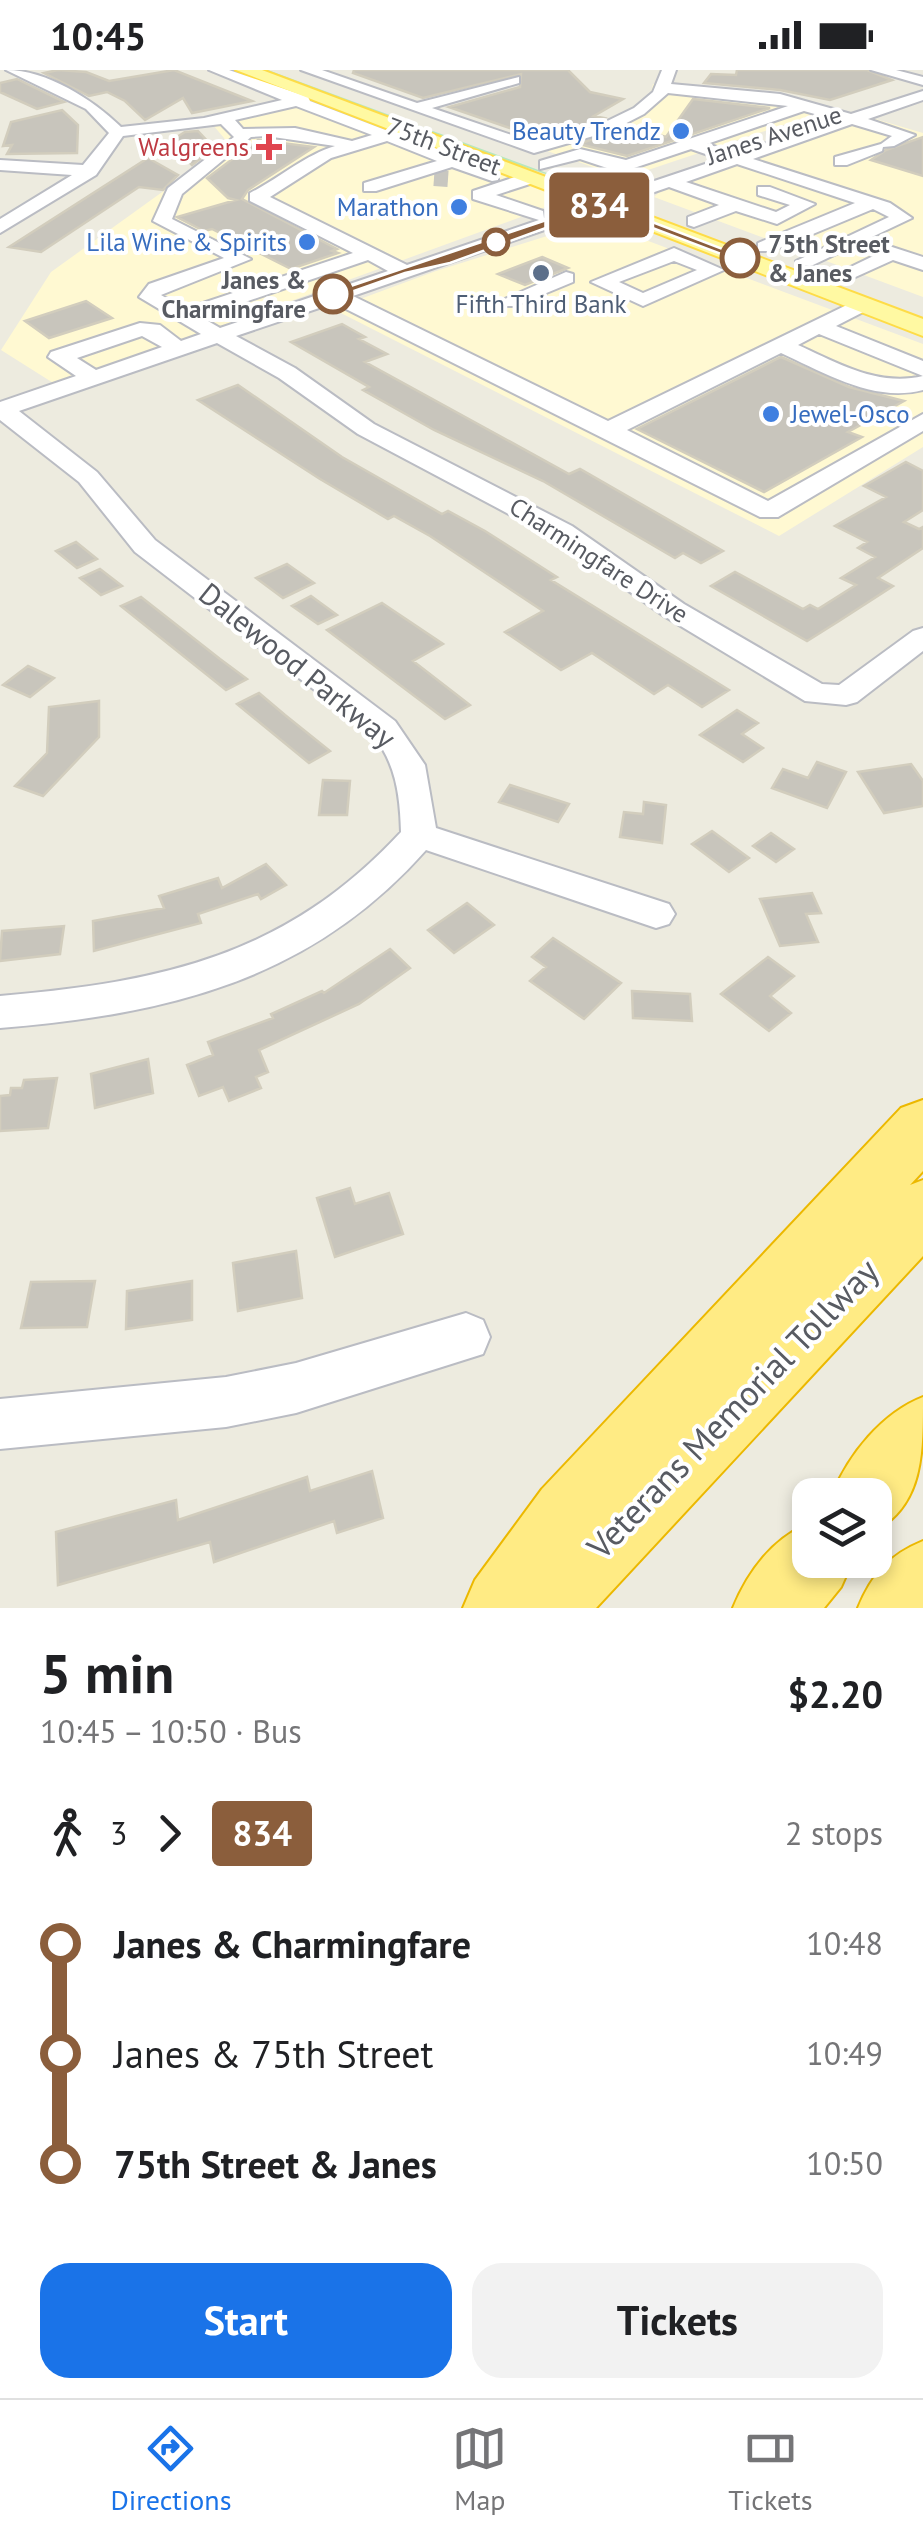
<!DOCTYPE html>
<html lang="en">
<head>
<meta charset="utf-8">
<style>
  body { margin:0; font-family:"PT Sans",sans-serif; background:#f2f2f2; color:#202124; height:100vh; display:flex; flex-direction:column; font-size:38px; white-space:nowrap }
  * { box-sizing:border-box; margin:0 }
  p { font-size:32px; color:#757577 }
  .icon { flex:none; width:55px; height:55px; fill:none; stroke:currentColor; stroke-width:2; stroke-linecap:round; stroke-linejoin:round }
  .map { position:relative; height:1538px; overflow:hidden }
  .drawer { display:flex; flex-direction:column; background:#fff; flex:1 }
  .drawer>* { flex:none }
  .badge { padding:0 20px; border-radius:8px; font-size:35px; line-height:65px }
  .controls { position:absolute; left:792px; top:1408px; display:grid; gap:20px }
  .controls a { display:grid; place-items:center; width:100px; height:100px; border-radius:20px; background:#fff; box-shadow:0 5px 15px #0003; font-size:50px }
  .map>.badge { position:absolute; translate:-50% -50%; box-shadow:0 0 0 5px #fff }
  .legs { display:flex; align-items:center; gap:15px; height:110px; padding:0 40px; font-size:32px }
  .legs p { margin-inline-start:auto }
  .headline { display:flex; align-items:center; justify-content:space-between; height:170px; padding:0 40px }
  h1 { font-size:55px; font-weight:600; line-height:75px }
  .cta { display:flex; gap:20px; margin-top:auto; padding:20px 40px }
  .cta a { flex:1; height:115px; border-radius:30px; background:#1a73e8; color:#fff; font-size:40px; font-weight:600; line-height:115px; text-align:center }
  .cta a+a { background:#f2f2f2; color:#202124 }
  ul { padding:0 40px; list-style:none }
  li { display:flex; align-items:center; gap:35px; height:110px; font-size:38px }
  li i { display:grid; place-items:center; width:15px; height:100%; margin:0 12px; background:currentColor }
  li i::after { content:''; width:25px; height:25px; margin:-12px; border:8px solid; border-radius:50%; background:#fff }
  li p { margin-inline-start:auto }
  li:first-child i { background:linear-gradient(#0000 50%,currentColor 0) }
  li:last-child i { background:linear-gradient(currentColor 50%,#0000 0) }
  .status { display:flex; justify-content:space-between; align-items:center; height:70px; padding:0 50px; background:#fff; direction:ltr }
  .status svg { height:28px; fill:currentColor }
  .tabs { display:flex; justify-content:space-around; align-items:center; height:140px; border-top:2px solid #e0e0e0; background:#fff; font-size:28px; color:#757577 }
  .tabs a { display:grid; justify-items:center; gap:5px }
  .tabs .active { color:#1a73e8 }
  .map>svg:first-child { display:block }
</style>
</head>
<body>
<div class="status"><b>10:45</b><svg viewBox="0 0 49 12"><path d="M0 12V9h3v3zM5 12V6h3v6zM10 12V3h3v9zM15 12V0h3v12zM26 1h20v11H26zM47 4h2v5h-2z"/></svg></div>
<div class="map">
<svg width="923" height="1538" viewBox="0 0 923 1538">
  <rect width="100%" height="100%" fill="#edebdf"/>
  <path fill="#fff9d2" d="M653 14 721 18 831 39 624 108 533 76 609 51 637 36 651 22Z
    M313 32 551 123 556 130 540 140 58 316 1 280 51 202 229 74 213 55Z
    M872 48 923 63V227L654 127 664 117Z
    M595 151 923 274V377L779 466 333 239 436 201Z"/>
  <path fill="#b8e7bd" d="M256 0H268L582 116 443 70Z"/>
  <path fill="#c8c5bc" stroke="#d2cdbd" stroke-width="2.5" d="M58 0 86 2 109 11 174 0 252 31 192 43 183 28 145 50 125 31 107 22 89 26 44 3Z
    M354 0H568L590 22 623 29 594 46 604 48 598 51 552 64 543 61 530 65 449 37 520 17 521 4 423 28 353 3Z
    M737 0H867L892 10 830 30 780 20 704 13 711 4 736 5Z
    M17 9 64 32 37 39 0 22V13Z
    M693 29 770 38 627 86 579 74 629 56 666 67Z
    M62 40 78 55 77 83 7 84 12 75 3 76 11 52Z
    M198 61 214 78 192 95 169 72 185 62Z
    M923 67V106L871 90 886 80Z
    M258 70 314 77 248 120 242 129 337 179 332 181 338 183 291 199 212 159 204 161 177 147 236 130 228 128 207 108Z
    M148 88 178 105 163 120 139 117 41 182 9 177Z
    M542 187 568 198 525 215 498 204Z
    M86 231 112 248 49 268 25 251Z
    M342 254 365 267 359 269 387 284 365 292 569 404 580 399 723 481 701 493 683 483 675 488 543 411 434 360 363 320 369 317 291 272Z
    M781 287 849 317 904 331 848 362 862 367 764 422 637 359Z
    M238 315 342 387 442 444 448 441 485 461 557 507 551 510 729 620 702 637 668 615 654 624 592 583 561 600 505 562 543 541 430 466 394 446 388 449 320 409 198 330Z
    M906 392 923 401V440L904 452 919 459 923 457V478L878 508 893 516 839 551 807 571 711 516 735 502 803 539 810 535 818 539 856 515 841 508 875 487 858 478 867 472 835 456 886 427 864 416Z
    M76 472 97 489 77 498 56 481Z
    M287 494 314 513 283 528 256 508Z
    M100 499 122 516 101 525 80 508Z
    M311 526 337 545 318 554 292 536Z
    M141 527 220 589 247 609 226 620 121 536Z
    M382 533 443 574 413 591 470 635 445 649 327 560Z
    M28 596 54 608 30 627 3 615Z
    M259 623 285 645 330 681 309 693 237 634Z
    M99 631V667L43 726 15 716 47 683 49 637Z
    M737 640 758 653 742 664 763 678 743 692 700 665Z
    M817 692 846 702 827 738 772 718 783 699 808 708Z
    M911 694 923 711V736L884 743 858 702Z
    M323 710 350 711 347 745H319Z
    M510 715 569 734 558 752 499 732Z
    M644 732 666 735 662 773 620 767 624 742 643 744Z
    M712 761 749 788 729 802 692 774Z
    M771 763 794 779 776 792 753 776Z
    M266 794 286 815 261 829 258 824 198 844 201 853 94 881 93 851 164 838 159 826 218 808 222 818Z
    M812 823 821 843 806 844 818 872 780 876 760 829Z
    M467 833 494 855 454 883 428 860Z
    M64 856 60 884 0 891 2 861Z
    M553 868 621 913 584 949 530 911 546 897 532 887Z
    M390 879 410 898 359 934 259 980 268 1002 256 1007 261 1018 229 1031 223 1017 199 1026 187 995 213 985 208 972 273 948 271 944 322 921 324 923Z
    M768 887 794 906 770 926 791 943 769 961 721 924Z
    M632 921 690 924 692 951 633 948Z
    M148 989 153 1023 95 1038 91 1004Z
    M57 1008 48 1058 0 1061V1026L10 1025 11 1018H22L24 1010Z
    M350 1118 355 1134 389 1123 403 1164 335 1187 317 1128Z
    M296 1181 302 1228 238 1241 233 1193Z
    M95 1211 87 1257 21 1258 31 1212Z
    M192 1211V1250L126 1259 127 1221Z
    M372 1401 383 1448 337 1463 334 1451 214 1492 210 1472 58 1515 56 1462 176 1430 178 1450 307 1407 310 1421Z"/>
  <g fill="none" stroke-linecap="round" stroke-linejoin="round">
    <path stroke="#c8c7c0" stroke-width="16" stroke-dasharray="16 8" stroke-linecap="butt" d="M434 108 448 109"/>
    <defs>
      <path id="minor" d="M6 0C47 0 92 29 121 57L204 48 282 30 209 0H229L308 27 310 31 388 61 410 58V64L403 66 498 102V110L492 111 452 97 376 121H364V113L437 91 387 71 331 88 270 127 407 195 539 150 473 129V121L524 104H536V112L496 125 543 141 544 148 720 89 691 79 628 100H613L580 89 540 99V91L580 79 626 90 788 36 668 23 644 44 611 61 534 83 301 0H322L417 33 519 7V13L432 38 535 73 599 55 634 38 653 22 662 0H676L671 14 780 24 851 44 923 21V30L868 49 915 65 894 76 883 77 882 81 847 95H835V87L881 74 892 66 852 54 753 89 890 133 912 148 813 195H799L796 191 889 147 873 139 772 181H758V173L855 133 737 94 686 112 776 142 790 135 758 125V117H770L815 134 777 154 736 141 694 157 688 155V147L719 135 669 117 353 226 608 351 855 231H869L872 235 869 239 836 256 923 291V306L819 264 798 275C838 293 878 317 923 306V320C874 333 825 303 781 283L627 360 768 431 923 344V361L778 447H760L334 233 236 266 295 298 374 354 572 456 684 534 822 614 839 615 913 561 923 558V581L857 632 846 635 805 631 664 546 554 468 358 364 279 308 217 273 19 341 97 402 155 470 395 651 425 695 436 758 669 834 675 844 669 854 656 858 426 780C310 911 168 944 0 958V926C163 912 286 886 401 762 400 725 396 694 373 665L135 482 79 412 0 350V332L76 306 48 287 51 282 140 253 160 255 181 271 201 264 139 227 149 214 224 188 153 151 168 118 234 67 221 54 123 66 96 105 0 163V149L72 105 0 100V90L83 95 109 63 86 39ZM296 36 372 65 352 71 295 58 243 59 235 50ZM804 41 836 50 736 83 707 74ZM266 66 335 76C305 85 278 109 250 123V131L353 183 185 239 161 225 251 189 172 149 182 124 251 67ZM368 190 388 201 220 258 201 247ZM142 266 162 277 96 300 77 288Z
        M871 0H896L923 7V15Z
        M892 177 923 187V200L893 190 851 209H837L834 205Z
        M674 178 724 200 643 236 591 212ZM674 191 697 200 643 223 619 212Z
        M566 202 573 204V212L515 236H501L498 232Z
        M466 1243 483 1250 490 1267 483 1284 296 1343 226 1357 0 1379V1329L226 1307 296 1293Z"/>
      <path id="major" d="M236 0H262L923 249V266Z"/>
      <path id="highway" d="M923 1030V1101L910 1115 923 1110V1186L596 1538H463L475 1510 542 1419 901 1038Z
        M923 1327C923 1385 923 1434 875 1461V1425H832C849 1384 882 1343 923 1327Z
        M810 1453V1490H853L841 1517 824 1538H733C748 1501 773 1468 810 1453Z
        M923 1471V1538H858C872 1504 889 1485 923 1471Z"/>
    </defs>
    <use href="#minor" stroke="#babcc3" stroke-width="4"/>
    <use href="#major" stroke="#fedc47" stroke-width="4"/>
    <use href="#highway" stroke="#ecb800" stroke-width="4"/>
    <use href="#minor" fill="#fff" fill-rule="evenodd"/>
    <use href="#major" fill="#fff9a2" fill-rule="evenodd"/>
    <use href="#highway" fill="#ffeb84" fill-rule="evenodd"/>
  </g>
  <path fill="#8b5e3c" stroke="#fff" stroke-width="2.5" d="M600 132 746 188 737 190 600 138 450 193 405 203 337 227 327 224Z"/>
  <g fill="#3f7fe0" stroke="#fff" stroke-width="4">
    <circle cx="681" cy="61" r="10"/>
    <circle cx="459" cy="137" r="10"/>
    <circle cx="307" cy="172" r="10"/>
    <circle cx="771" cy="344" r="10"/>
  </g>
  <path fill="#e0444e" stroke="#fff" stroke-width="4" d="M264 62h10v10h10v10h-10v10h-10v-10h-10v-10h10z"/>
  <g fill="#fff" stroke="#8b5e3c" stroke-width="5">
    <circle cx="496" cy="172" r="12"/>
    <circle cx="740" cy="188" r="18"/>
    <circle cx="333" cy="224" r="18"/>
  </g>
  <circle fill="#5c6f8a" stroke="#fff" stroke-width="4" cx="541" cy="203" r="10"/>
  <g text-anchor="middle" stroke-width="8" stroke-linejoin="round" paint-order="stroke">
    <g font-size="25" fill="#366cbe" stroke="#fff" text-anchor="end">
      <text x="661" y="70">Beauty Trendz</text>
      <text x="439" y="146">Marathon</text>
      <text x="287" y="181">Lila Wine &amp; Spirits</text>
      <text x="791" y="353" text-anchor="start">Jewel-Osco</text>
    </g>
    <g font-size="25" fill="#585b62" stroke="#fff">
      <text transform="translate(774 65) rotate(-18)" y="9">Janes Avenue</text>
      <text transform="translate(444 76) rotate(21)" y="9">75th Street</text>
      <text transform="translate(599 490) rotate(33)" y="9">Charmingfare Drive</text>
    </g>
    <g font-size="25" fill="#be3a42" stroke="#fff" text-anchor="end">
      <text x="249" y="86">Walgreens</text>
    </g>
    <g font-size="25" font-weight="bold" fill="#585b62" stroke="#fff" text-anchor="start">
      <text x="768" y="183">75th Street<tspan x="768" dy="29">&amp; Janes</tspan></text>
      <text x="306" y="219" text-anchor="end">Janes &amp;<tspan x="306" dy="29">Charmingfare</tspan></text>
    </g>
    <g font-size="25" fill="#4e5e75" stroke="#fff">
      <text x="541" y="243">Fifth Third Bank</text>
    </g>
    <g font-size="30" fill="#585b62" stroke="#fff">
      <text transform="translate(297 596) rotate(39)" y="10">Dalewood Parkway</text>
    </g>
    <g font-size="35" fill="#585b62" stroke="#fff">
      <text transform="translate(733 1339) rotate(-46)" y="12">Veterans Memorial Tollway</text>
    </g>
  </g>
</svg>
<div class="controls">
<a><svg class="icon" aria-label="layers" viewBox="0 0 24 24"><path d="M12 4l9 5-9 5-9-5zM3 14l9 5 9-5"/></svg></a>
</div>
<b class="badge" style="left:599px;top:135px;background:#8b5e3c;color:#fff">834</b>
</div>
<section class="drawer">
<div class="headline"><div><h1>5 min</h1><p>10:45 – 10:50 · Bus</p></div><b>$2.20</b></div>
<div class="legs"><svg class="icon" aria-label="walk" viewBox="0 0 24 24"><circle cx="13" cy="4" r="2"/><path d="M13 8l-2 6 4 7M11 14l-3 7M7 12l3-4h3l4 4"/></svg>3<svg class="icon" aria-label="forward" viewBox="0 0 24 24"><path d="M9 5l7 7-7 7"/></svg><b class="badge" style="background:#8b5e3c;color:#fff">834</b><p>2 stops</p></div>
<ul>
<li><i style="color:#8b5e3c"></i><b>Janes &amp; Charmingfare</b><p>10:48</p></li>
<li><i style="color:#8b5e3c"></i><span>Janes &amp; 75th Street</span><p>10:49</p></li>
<li><i style="color:#8b5e3c"></i><b>75th Street &amp; Janes</b><p>10:50</p></li>
</ul>
<div class="cta"><a>Start</a><a>Tickets</a></div>
</section>
<nav class="tabs">
<a class="active"><svg class="icon" aria-label="directions" viewBox="0 0 24 24"><path d="M12 3l9 9-9 9-9-9zM9 14v-3h6M13 9l2 2-2 2"/></svg>Directions</a>
<a><svg class="icon" aria-label="map" viewBox="0 0 24 24"><path d="M3 6l6-2 6 2 6-2v14l-6 2-6-2-6 2zM9 4v14M15 6v14"/></svg>Map</a>
<a><svg class="icon" aria-label="tickets" viewBox="0 0 24 24"><path d="M3 7h18v10H3zM15 7v10"/></svg>Tickets</a>
</nav>
</body>
</html>
